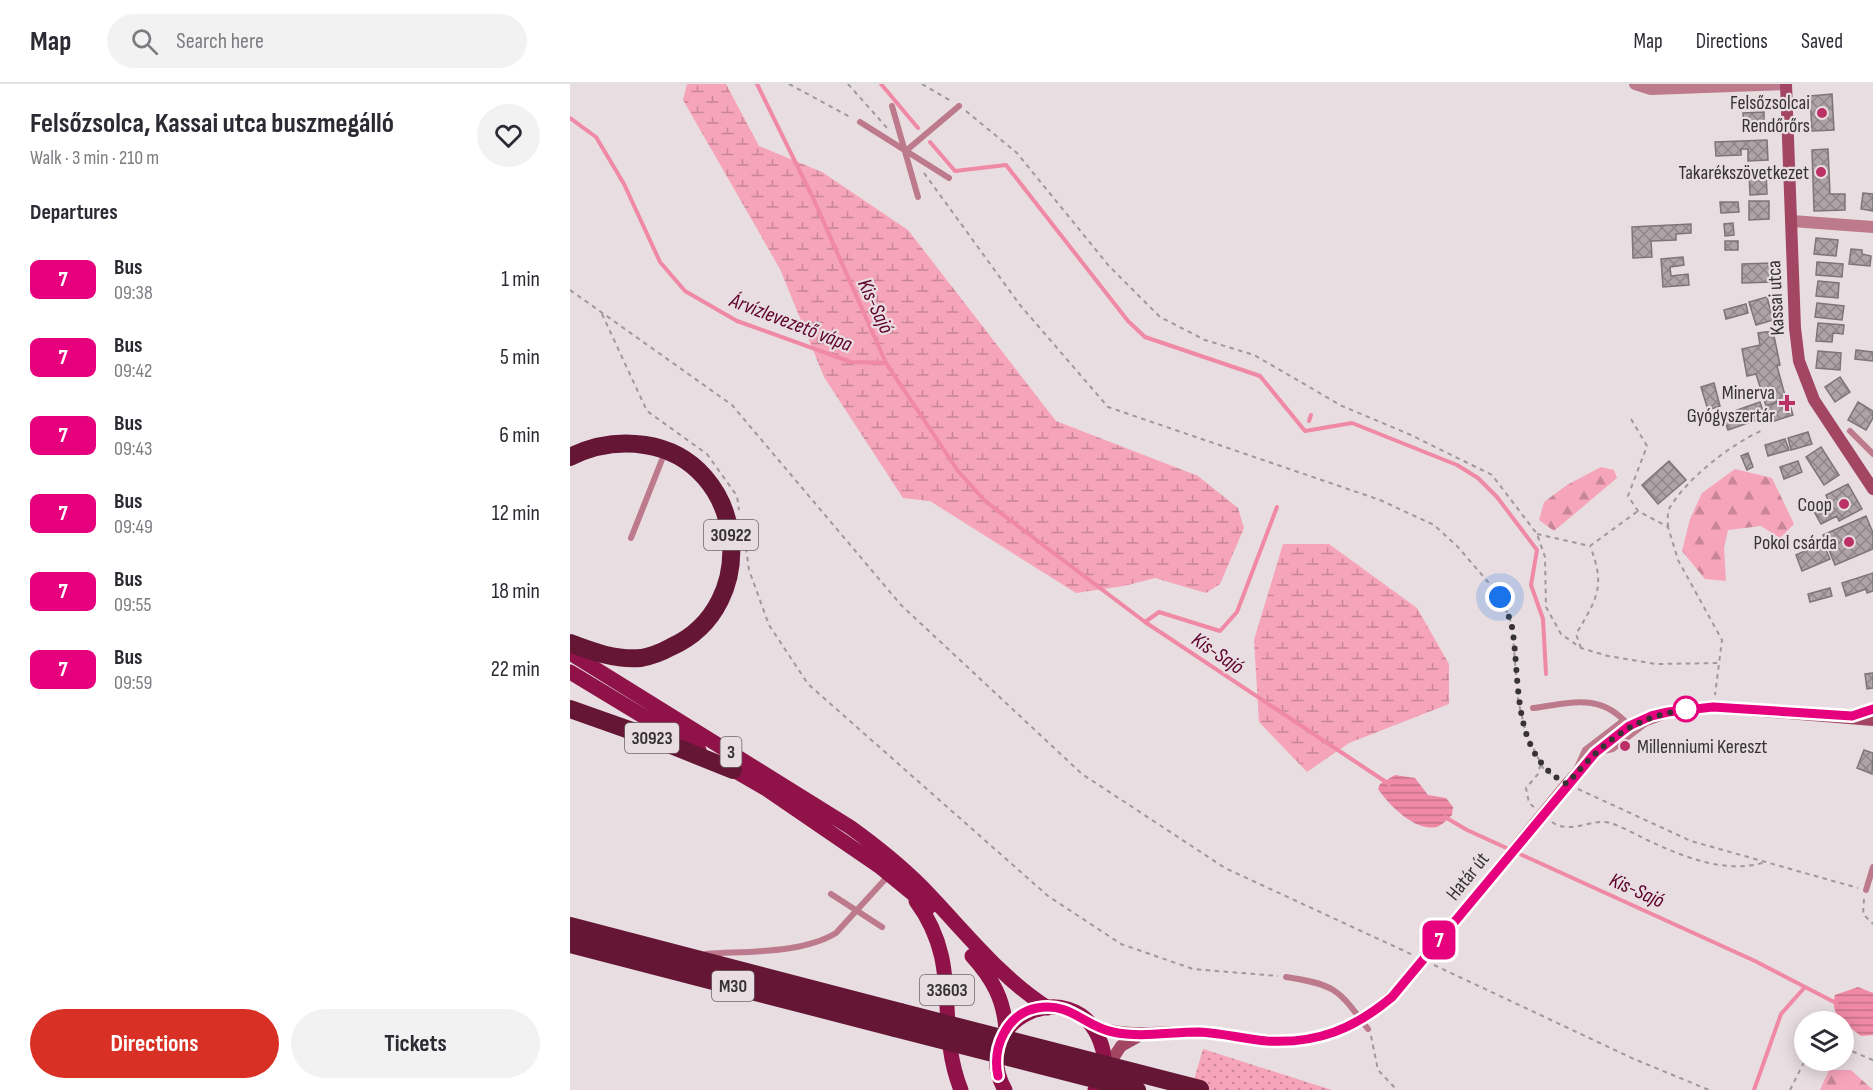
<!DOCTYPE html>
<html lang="en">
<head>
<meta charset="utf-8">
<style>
  body { margin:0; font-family:"Sofia Sans Condensed",sans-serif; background:#f2f2f3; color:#2b2b33; height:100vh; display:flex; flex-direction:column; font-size:22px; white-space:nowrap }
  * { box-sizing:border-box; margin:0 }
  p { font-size:20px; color:#7c7c81 }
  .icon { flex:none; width:33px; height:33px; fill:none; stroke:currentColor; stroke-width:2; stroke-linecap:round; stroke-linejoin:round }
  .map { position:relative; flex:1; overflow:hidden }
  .side { display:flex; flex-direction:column; background:#fff; width:570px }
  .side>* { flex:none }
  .badge { padding:0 12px; border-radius:9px; font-size:21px; line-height:39px }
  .buttons { position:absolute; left:1224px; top:927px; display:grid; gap:12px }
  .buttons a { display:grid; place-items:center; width:60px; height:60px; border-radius:50%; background:#fff; box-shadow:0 3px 15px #0003; font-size:30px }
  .you { position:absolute; width:30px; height:30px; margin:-15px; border:4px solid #fff; border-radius:50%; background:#1a73e8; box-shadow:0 0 0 9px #1a73e833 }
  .map>.badge { position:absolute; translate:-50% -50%; box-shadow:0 0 0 3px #fff }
  h2 { padding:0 30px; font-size:22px; line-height:54px }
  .round { display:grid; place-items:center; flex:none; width:63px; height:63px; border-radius:32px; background:#f2f2f3 }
  .summary { display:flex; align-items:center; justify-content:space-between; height:102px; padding:0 30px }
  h1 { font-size:28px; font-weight:700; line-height:45px }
  .action { display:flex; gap:12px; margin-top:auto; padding:12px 30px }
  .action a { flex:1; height:69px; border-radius:36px; background:#d93025; color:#fff; font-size:24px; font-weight:700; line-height:69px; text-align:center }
  .action a+a { background:#f2f2f3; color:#2b2b33 }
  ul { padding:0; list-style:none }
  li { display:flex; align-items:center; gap:18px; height:78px; padding:0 30px }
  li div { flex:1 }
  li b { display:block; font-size:22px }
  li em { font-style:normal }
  li .badge { min-width:66px; font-weight:700; text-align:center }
  header { display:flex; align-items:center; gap:36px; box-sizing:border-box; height:84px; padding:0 30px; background:#fff; border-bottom:2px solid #e1e1e2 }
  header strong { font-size:28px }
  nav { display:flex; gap:33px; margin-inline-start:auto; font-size:21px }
  .search { width:420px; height:54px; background:#f2f2f3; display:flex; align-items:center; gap:15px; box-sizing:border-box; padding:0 21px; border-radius:33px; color:#7c7c81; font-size:22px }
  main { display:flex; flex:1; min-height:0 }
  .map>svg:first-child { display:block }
</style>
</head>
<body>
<header>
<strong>Map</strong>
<div class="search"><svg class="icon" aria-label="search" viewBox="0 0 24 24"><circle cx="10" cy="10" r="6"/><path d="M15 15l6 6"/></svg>Search here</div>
<nav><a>Map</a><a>Directions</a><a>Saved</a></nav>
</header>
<main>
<section class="side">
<div class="summary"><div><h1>Felsőzsolca, Kassai utca buszmegálló</h1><p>Walk · 3 min · 210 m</p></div><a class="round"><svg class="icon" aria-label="heart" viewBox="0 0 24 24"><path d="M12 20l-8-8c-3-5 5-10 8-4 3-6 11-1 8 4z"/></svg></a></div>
<h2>Departures</h2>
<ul>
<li><span class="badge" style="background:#e6007e;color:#fff">7</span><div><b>Bus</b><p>09:38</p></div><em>1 min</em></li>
<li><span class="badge" style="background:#e6007e;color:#fff">7</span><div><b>Bus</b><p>09:42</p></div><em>5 min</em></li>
<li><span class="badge" style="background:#e6007e;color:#fff">7</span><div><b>Bus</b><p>09:43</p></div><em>6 min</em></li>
<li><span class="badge" style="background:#e6007e;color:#fff">7</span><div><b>Bus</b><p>09:49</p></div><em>12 min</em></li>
<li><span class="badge" style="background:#e6007e;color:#fff">7</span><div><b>Bus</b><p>09:55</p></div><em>18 min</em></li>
<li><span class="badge" style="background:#e6007e;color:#fff">7</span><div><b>Bus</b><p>09:59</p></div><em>22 min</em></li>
</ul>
<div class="action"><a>Directions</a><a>Tickets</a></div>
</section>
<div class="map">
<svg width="1303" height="1006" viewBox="0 0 1303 1006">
  <defs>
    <pattern id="grass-dots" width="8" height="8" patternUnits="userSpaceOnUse" patternTransform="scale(1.5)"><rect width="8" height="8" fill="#f6a4ba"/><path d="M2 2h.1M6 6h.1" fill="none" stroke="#c88698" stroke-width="1.8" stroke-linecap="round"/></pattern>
    <pattern id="forest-firs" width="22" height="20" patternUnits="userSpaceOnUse" patternTransform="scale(1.5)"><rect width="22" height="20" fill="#f6a4ba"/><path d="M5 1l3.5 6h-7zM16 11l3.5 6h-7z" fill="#c88698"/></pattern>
    <pattern id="wetland-marsh" width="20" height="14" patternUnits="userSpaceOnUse" patternTransform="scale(1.5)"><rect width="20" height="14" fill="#f6a4ba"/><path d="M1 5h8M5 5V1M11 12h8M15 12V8" fill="none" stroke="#c88698"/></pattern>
    <pattern id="water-rules" width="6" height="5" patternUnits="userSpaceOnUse" patternTransform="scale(1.5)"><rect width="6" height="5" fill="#ef89a6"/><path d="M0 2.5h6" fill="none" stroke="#c27188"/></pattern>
    <pattern id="building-cross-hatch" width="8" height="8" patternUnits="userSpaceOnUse" patternTransform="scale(1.5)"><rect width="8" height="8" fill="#aea4a7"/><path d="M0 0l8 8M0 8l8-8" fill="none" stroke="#8e8689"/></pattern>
  </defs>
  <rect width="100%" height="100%" fill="#e8dde0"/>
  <path fill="url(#grass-dots)" d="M633 965 762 1006H621Z"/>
  <path fill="url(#forest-firs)" d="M1031 383 1044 386 1047 394 984 447 969 436 974 418 997 401Z
    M1165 385 1202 394 1224 440 1210 454 1191 442 1158 446 1154 464 1156 497 1135 495 1112 467 1120 435 1132 409Z
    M1259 986H1281L1303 1006H1250Z"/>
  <path fill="url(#wetland-marsh)" d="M117 0H156L189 62 252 88 338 146 486 337 628 392 668 424 674 444 650 500 636 509 585 494 554 502 506 509 360 417 333 414 254 293 210 185 113 16Z
    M713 460H759L847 524 879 580V620L779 659 737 688 689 638 684 556Z"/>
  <path fill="url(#water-rules)" d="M825 691 845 694 858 711 876 714 883 723 882 731C878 735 872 741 867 743 845 748 819 721 808 705L810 700Z
    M1288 903 1303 909V951L1291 952C1276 940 1259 932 1265 911Z"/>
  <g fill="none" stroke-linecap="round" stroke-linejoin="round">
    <path stroke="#ef89a6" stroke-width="4" d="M187 0 243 114 316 279 388 387 415 417 575 538 819 700
      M311 0 348 44
      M0 34 26 53 54 100 90 178 115 207 167 237 281 278 316 279
      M360 58 385 87 436 81 558 237 575 253 690 292 735 347
      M739 337 741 331
      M735 347 782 339 887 381 908 394 927 413 967 466 961 501 973 535 976 590
      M575 538 589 528 650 547 667 528 707 423
      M875 733 897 746 1185 877 1266 919
      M1184 1006 1211 930 1235 903"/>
  </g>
  <path fill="url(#building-cross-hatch)" stroke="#7e7577" stroke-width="1.5" d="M1262 10 1264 46 1242 47 1240 12Z
    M1194 28V46H1174L1173 29Z
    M1197 56 1198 76 1178 77V65H1171V71L1146 72 1145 58Z
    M1258 65 1260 110H1275V126L1244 127 1242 66Z
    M1196 87 1197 110 1180 111 1179 88Z
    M1293 109 1303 110V127L1291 125Z
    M1179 117H1199V135L1179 136Z
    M1150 118H1168L1169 128 1151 129Z
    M1163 139 1164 151 1155 152 1154 140Z
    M1121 140V149L1106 150V156L1081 157 1082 173 1063 174 1062 143Z
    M1246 154 1268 156 1266 172 1244 170Z
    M1155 157H1168V166H1155Z
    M1281 165 1292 166V170L1301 172 1300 182 1279 180Z
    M1113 173 1114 181 1100 183 1101 192 1118 190 1119 201 1093 203 1091 175Z
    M1247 178 1273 180 1272 193 1246 191Z
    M1202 179 1203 198 1172 199V180Z
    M1248 197 1269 199 1268 214 1246 212Z
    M1197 213 1203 236 1186 241 1179 218Z
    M1247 219 1274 222 1272 236 1245 233Z
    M1176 220 1178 229 1156 235 1154 226Z
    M1248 239 1274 241 1273 250 1263 249 1262 258 1246 257Z
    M1203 247 1210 281 1207 282 1216 315 1196 322 1186 290 1177 292 1172 265 1190 261 1188 249Z
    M1286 266 1303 268V277L1285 275Z
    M1248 267 1271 269 1270 286 1246 284Z
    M1270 293 1280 308 1265 318 1255 303Z
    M1144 299 1150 322 1138 326 1131 303Z
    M1218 314 1223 331 1201 338 1196 322Z
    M1190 318 1195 333 1158 346 1153 331Z
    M1288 318 1303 327V334L1296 346 1278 336Z
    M1238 348 1242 360 1221 366 1218 354Z
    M1215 355 1219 366 1198 372 1195 361Z
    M1251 363 1269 391 1254 401 1236 373Z
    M1178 369 1183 383 1177 386 1171 372Z
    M1099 377 1116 396 1088 420 1072 401Z
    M1228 377 1232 388 1214 395 1210 383Z
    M1278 400 1292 425 1269 437 1267 432 1251 440 1242 424 1258 416 1256 411Z
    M1296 432 1303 449V465L1265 481 1253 451Z
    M1253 459 1260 475 1232 487 1226 471Z
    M1303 489V507L1297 509 1296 505 1276 512 1272 499Z
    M1260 504 1262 512 1240 518 1238 510Z
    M1303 589V604L1297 605 1295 590Z
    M1294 666 1303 669 1302 690 1287 684Z"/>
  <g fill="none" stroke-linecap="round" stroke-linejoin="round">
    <path stroke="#a0989a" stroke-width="2" stroke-dasharray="4.5 4.5" stroke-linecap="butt" d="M219 0 282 34
      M278 0 318 45
      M352 0 381 17
      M396 27 447 69 539 182 590 233 635 256 684 271 772 322 841 351 922 391 967 450 975 473 976 523 991 550 1011 564 1038 572 1086 580 1148 579
      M354 89 450 221 538 323 810 416 864 441 887 462 931 513 942 541 948 616 956 649 973 684 987 695
      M0 206 162 321 331 521 512 690 655 784 843 871
      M32 230 77 327 137 370 167 412 169 426
      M1061 335 1077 362 1058 412 1068 427 1098 443 1108 476 1152 556 1145 611
      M1098 443C1098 437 1097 430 1099 425 1115 396 1161 360 1191 347
      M967 450 1020 462 1068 427
      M176 464 179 486 199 541 238 600 478 812 551 860 623 885 708 892
      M1011 564 1006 550C1027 515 1036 502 1020 462
      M1008 705 1121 757 1288 804
      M964 723 959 719 956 704 968 690 971 679
      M982 738C999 751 1022 734 1040 739 1051 742 1063 749 1073 754 1111 772 1155 791 1196 778
      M1294 815 1293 830 1303 840
      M864 881 1064 975 1139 1006
      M801 952 808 986 827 1006
      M1274 964 1303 976
      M1220 1006 1235 976"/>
    <path stroke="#bc7a8c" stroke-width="6" d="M322 22 348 113
      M290 38 379 94
      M337 66 389 22
      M1280 347 1303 370
      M61 454 95 368
      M963 624C1001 619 1031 608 1059 642
      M1029 668 1043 665 1075 640
      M1006 686 1015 666 1054 636
      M1296 806 1303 783
      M261 810 312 843
      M136 870C175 867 232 870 266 849L319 791
      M716 893C768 901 768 906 798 945"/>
    <path stroke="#bc7a8c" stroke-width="12" d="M1065 0 1081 5 1216 0
      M1222 137 1303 143"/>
    <path stroke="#a34664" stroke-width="12" d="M1216 0 1225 244 1229 277 1244 316 1303 405
      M997 700 1025 669 1059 642 1098 628 1143 623 1303 636
      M522 941C558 955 592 946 630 948 652 949 673 954 694 956 751 962 799 940 836 897
      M534 988 551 962 569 952"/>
    <path stroke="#8f1349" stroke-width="15" d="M0 569 280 743C305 761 329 780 351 802 393 845 428 892 478 924
      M0 588 129 666
      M155 681 198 706 309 782 359 823
      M346 817C394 882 364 938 391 1006
      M402 872C423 895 434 916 436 946
      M435 1006C396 936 504 887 530 957 537 973 534 991 525 1006"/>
    <path stroke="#641634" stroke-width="18" d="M0 373C24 361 48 357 75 361 176 376 193 522 101 563 92 568 82 572 71 574 46 576 23 568 0 559
      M0 625 96 659 163 686
      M0 842 330 928
      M0 860 325 944"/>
    <path stroke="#a34664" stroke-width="12" d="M836 897 997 700"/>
    <path stroke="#641634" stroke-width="18" d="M330 928 630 1005
      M325 944 567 1006"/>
  </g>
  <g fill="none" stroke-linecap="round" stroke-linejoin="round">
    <defs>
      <path id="line" d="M428 992C422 964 436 930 467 924 502 918 513 942 543 948 571 954 600 948 629 948 652 949 674 955 697 957 747 960 784 945 822 913L1025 669 1059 642 1081 632 1098 628 1143 623 1282 632 1303 625"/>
    </defs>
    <use href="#line" stroke="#fff" stroke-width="14"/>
    <use href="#line" stroke="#e6007e" stroke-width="9"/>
    <path stroke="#373334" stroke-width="6" stroke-dasharray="0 10.8" d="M930 513C934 522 940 533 942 543 951 596 940 671 997 700 1034 657 1063 632 1120 625H1116"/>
  </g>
  <g fill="#bb3066" stroke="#e8dde0" stroke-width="2">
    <circle cx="1252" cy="29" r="6"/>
    <circle cx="1251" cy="88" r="6"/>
    <path d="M1214 310h6v6h6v6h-6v6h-6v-6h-6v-6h6z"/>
    <circle cx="1274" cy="420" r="6"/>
    <circle cx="1279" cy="458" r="6"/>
    <circle cx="1055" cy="662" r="6"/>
  </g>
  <circle fill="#fff" stroke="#e6007e" stroke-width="3" cx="1116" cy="625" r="12"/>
  <g text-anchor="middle" stroke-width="4.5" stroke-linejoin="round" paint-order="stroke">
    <g fill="#e8dde0" stroke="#6c6668" stroke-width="1.5">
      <rect x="134" y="436" width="54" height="30" rx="4.5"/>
      <rect x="55" y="639" width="54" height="30" rx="4.5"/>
      <rect x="150.5" y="653" width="21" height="30" rx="4.5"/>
      <rect x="142" y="887" width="42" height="30" rx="4.5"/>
      <rect x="350" y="891" width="54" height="30" rx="4.5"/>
    </g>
    <g font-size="18" font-weight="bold" fill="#373334">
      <text x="161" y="457">30922</text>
      <text x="82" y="660">30923</text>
      <text x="161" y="674">3</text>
      <text x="163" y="908">M30</text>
      <text x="377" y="912">33603</text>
    </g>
    <g font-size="20" fill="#373334" stroke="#e8dde0" text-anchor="end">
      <text x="1240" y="25">Felsőzsolcai<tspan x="1240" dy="23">Rendőrőrs</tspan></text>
      <text x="1239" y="95">Takarékszövetkezet</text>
      <text x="1205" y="315">Minerva<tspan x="1205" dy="23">Gyógyszertár</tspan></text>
      <text x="1262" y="427">Coop</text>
      <text x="1267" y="465">Pokol csárda</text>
      <text x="1067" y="669" text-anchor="start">Millenniumi Kereszt</text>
    </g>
    <g font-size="20" fill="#373334" stroke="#e8dde0">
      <text transform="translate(1205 214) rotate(-93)" y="7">Kassai utca</text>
      <text transform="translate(897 792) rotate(-51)" y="7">Határ út</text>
    </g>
    <g font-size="21" font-style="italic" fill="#5d002b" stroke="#e8dde0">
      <text transform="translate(306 222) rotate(65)" y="7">Kis-Sajó</text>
      <text transform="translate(221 238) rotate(21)" y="7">Árvízlevezető vápa</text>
      <text transform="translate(648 569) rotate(34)" y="7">Kis-Sajó</text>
      <text transform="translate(1067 806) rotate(24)" y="7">Kis-Sajó</text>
    </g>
  </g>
</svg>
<div class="buttons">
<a><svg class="icon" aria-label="layers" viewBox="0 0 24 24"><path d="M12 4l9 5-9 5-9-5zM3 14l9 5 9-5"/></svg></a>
</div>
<div class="you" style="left:930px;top:513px"></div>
<b class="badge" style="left:869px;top:856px;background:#e6007e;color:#fff">7</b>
</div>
</main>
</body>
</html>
